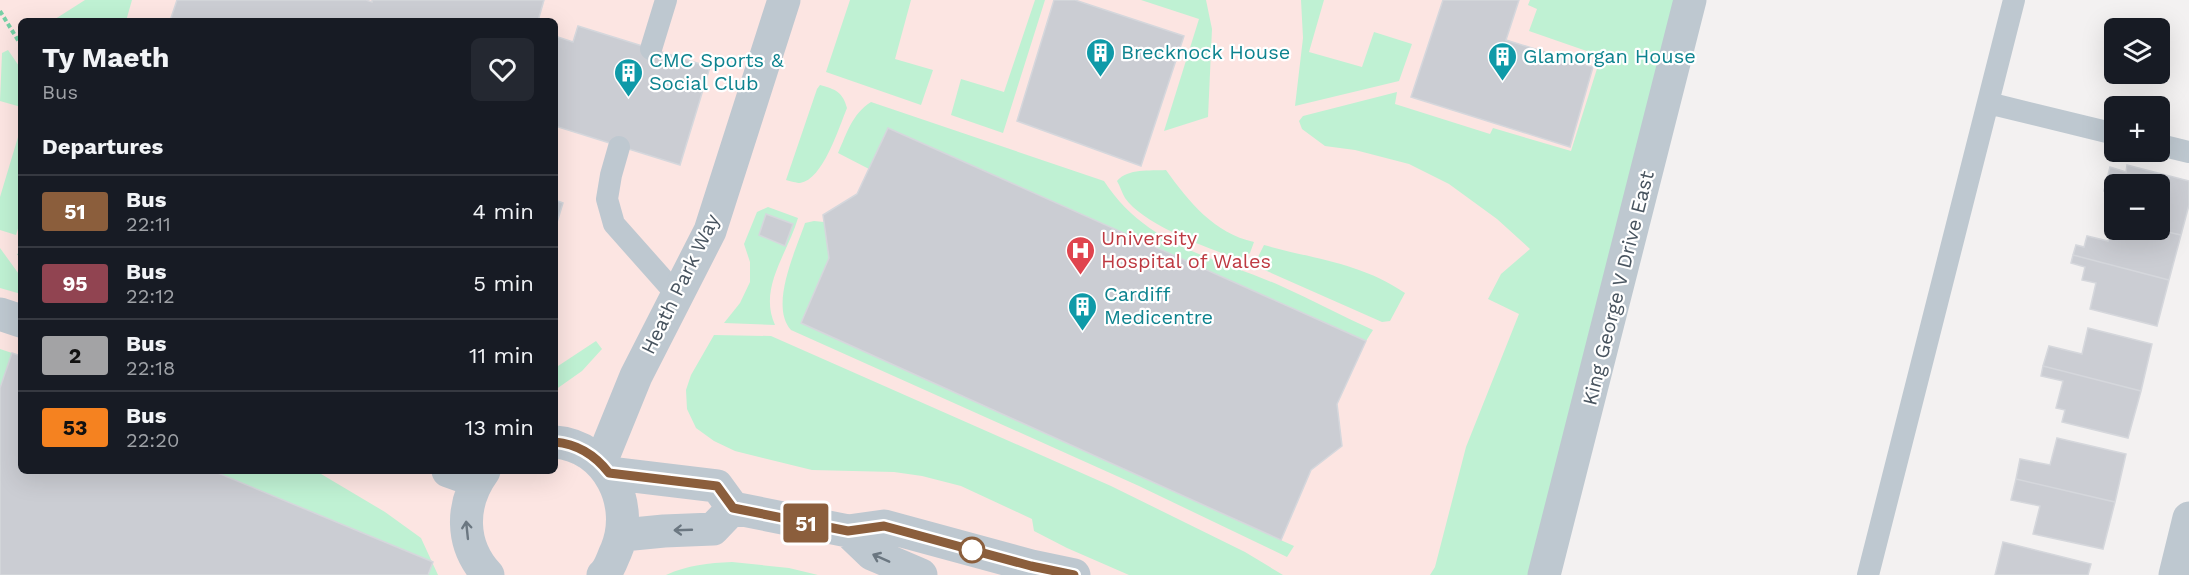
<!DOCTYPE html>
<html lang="en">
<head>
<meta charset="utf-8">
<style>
  body { margin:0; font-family:"Work Sans",sans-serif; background:#242831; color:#f1f3f6; height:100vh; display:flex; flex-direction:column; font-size:22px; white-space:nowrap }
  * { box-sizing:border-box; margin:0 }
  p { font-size:20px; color:#9ea1a6 }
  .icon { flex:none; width:33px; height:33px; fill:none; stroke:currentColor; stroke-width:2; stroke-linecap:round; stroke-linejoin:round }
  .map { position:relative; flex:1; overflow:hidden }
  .sheet { position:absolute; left:18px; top:18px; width:540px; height:456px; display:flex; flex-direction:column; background:#171b24; border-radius:9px; box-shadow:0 6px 24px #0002 }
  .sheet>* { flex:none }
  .badge { padding:0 12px; border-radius:4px; font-size:21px; line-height:39px }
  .controls { position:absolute; left:2104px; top:18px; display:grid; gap:12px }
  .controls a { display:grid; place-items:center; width:66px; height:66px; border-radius:9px; background:#171b24; box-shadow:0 6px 24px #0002; font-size:30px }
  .map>.badge { position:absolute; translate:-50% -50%; box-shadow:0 0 0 3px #fff }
  h2 { padding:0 24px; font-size:22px; line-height:54px }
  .round { display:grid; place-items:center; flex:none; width:63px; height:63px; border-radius:9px; background:#242831 }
  .head { display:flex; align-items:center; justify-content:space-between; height:102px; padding:0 24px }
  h1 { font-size:28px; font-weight:700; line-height:45px }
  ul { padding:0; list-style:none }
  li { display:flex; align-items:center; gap:18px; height:72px; padding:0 24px; border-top:2px solid #363941 }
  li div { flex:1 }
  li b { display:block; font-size:22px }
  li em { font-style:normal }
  li .badge { min-width:66px; font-weight:700; text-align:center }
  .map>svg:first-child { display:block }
</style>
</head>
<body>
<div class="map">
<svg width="2189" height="575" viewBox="0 0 2189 575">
  <rect width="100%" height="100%" fill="#f3f1f1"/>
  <path fill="#fce5e2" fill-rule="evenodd" d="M0 0H1674L1528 575H0ZM21 21H555V471H21Z"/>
  <path fill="#bff1d3" d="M85 0H132L126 21H52Z
    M850 0H911L895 59 933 70 921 105 826 72Z
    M1035 0H1045L1003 133 951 115 961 79 1004 92Z
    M1141 0H1206L1212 29 1208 117 1164 131 1199 19Z
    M1301 0H1324L1309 52 1362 67 1374 32 1412 44 1399 81 1295 106 1303 38Z
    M1530 0H1674L1528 575H1430L1435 567 1466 447 1519 314 1488 299 1501 274 1530 249 1497 219 1449 184 1409 164 1355 150 1325 146 1302 129 1299 121 1303 116 1397 92 1395 104 1490 134 1493 128 1571 151 1601 56 1529 31 1537 9 1528 5Z
    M8 50 21 69V107L0 101 2 53Z
    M820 85C835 89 843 92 847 108 839 127 823 180 800 183 797 183 790 181 786 180L817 89Z
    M871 102 1104 181C1147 247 1215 257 1281 286 1312 300 1342 316 1373 330L1366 341 888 129 869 169 838 153C847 133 852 114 871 102Z
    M21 127V219L16 235 0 230V197Z
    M1166 170C1189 202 1214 233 1254 242L1250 253 1242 260C1211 250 1144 225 1125 198 1122 193 1120 186 1117 181 1128 168 1150 171 1166 170Z
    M768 207 798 218C788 253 758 288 775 325L724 323 740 303 750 282V262L744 244 757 212Z
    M814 221 824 222 829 258 801 323 1294 546 1287 557 1139 486 791 330C769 306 796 250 805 223Z
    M1264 245C1314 259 1361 263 1405 293L1390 321 1382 322 1260 268 1257 259Z
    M0 248 21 277V294L0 288Z
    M714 335 771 336 1111 486 1245 552 1283 575H1129L1067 548 1034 531 1032 519 961 486 922 476 894 472 812 470 735 451 714 441 696 428 687 409 686 390 691 375Z
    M596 341 602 349 582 371 555 390V368Z
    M0 349 12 353 0 388Z
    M213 471H316L385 512 421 538 438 575H428L433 562Z
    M732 562 789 568 818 575H666C688 565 708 563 732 562Z"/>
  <path fill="#cbcdd3" stroke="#d5d7dc" stroke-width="1.5" d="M177 0H366L372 2V0H544L538 21H170Z
    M1054 0H1075L1184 36 1141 166 1017 121Z
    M1443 0H1519L1506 40 1593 67 1570 147 1411 97Z
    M578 26 710 67 680 165 555 126V36L573 42Z
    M888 128 1366 341 1337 404 1342 446 1311 470 1281 540 801 323 829 258 823 215 857 194Z
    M2127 165 2189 181V205L2181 235 2159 230 2160 184H2115V193L2104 191 2110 167 2126 172Z
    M555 200 563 203 555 229Z
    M766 214 793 224 785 246 759 235Z
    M2114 218 2115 230H2159L2181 235 2169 280 2073 255 2076 245 2084 247 2087 236 2108 241Z
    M2073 255 2169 280 2157 326 2090 309 2096 283 2082 280 2085 267 2071 263Z
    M2088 328 2152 344 2141 391 2043 366 2049 346 2082 354Z
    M12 353 21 356V471H213L433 562 428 575H0V388Z
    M2043 366 2141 391 2128 438 2062 422 2065 410 2056 408 2063 381 2041 376Z
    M2057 438 2126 454 2115 502 2016 479 2020 459 2050 465Z
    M2016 479 2115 502 2103 549 2033 534 2040 506 2011 500Z
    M2003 542 2091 564 2088 575H1995Z"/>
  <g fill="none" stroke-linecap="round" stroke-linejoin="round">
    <path stroke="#76d0a5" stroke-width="4" stroke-dasharray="4.5 3" stroke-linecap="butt" d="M0 11 21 45
      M21 246 19 253 21 257"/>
    <path stroke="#bec8d0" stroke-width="22" d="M651 49 666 0
      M1988 103 2115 134
      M2160 145 2189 152
      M619 147 611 175 607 199 614 224 677 295
      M1868 575 2014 0"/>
    <path stroke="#bec8d0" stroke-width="33" d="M0 314 21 321
      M555 442C608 446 636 505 616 551 612 559 610 569 603 575
      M601 462 636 376 710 231 784 0
      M448 471 476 481
      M484 471C460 504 460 545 488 575
      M609 473 717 486 733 508 848 531 884 526 1031 566 1074 575
      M848 531 872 554 921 575
      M623 535 664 531 713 529 733 508
      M1544 575 1690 0"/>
    <path stroke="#bec8d0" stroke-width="33" d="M2175 575 2189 518"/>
  </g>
  <defs><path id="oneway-shaft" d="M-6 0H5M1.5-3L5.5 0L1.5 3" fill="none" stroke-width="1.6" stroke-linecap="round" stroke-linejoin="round" transform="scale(1.5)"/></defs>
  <g stroke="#6b7781">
    <use href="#oneway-shaft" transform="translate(467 530) rotate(-96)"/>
    <use href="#oneway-shaft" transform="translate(683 530) rotate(178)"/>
    <use href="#oneway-shaft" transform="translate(881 558) rotate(-156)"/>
  </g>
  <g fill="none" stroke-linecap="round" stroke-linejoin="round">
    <defs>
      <path id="line" d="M555 442C578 444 595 455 609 473L717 486 733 508 848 531 884 526 1031 566 1074 575"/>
    </defs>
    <use href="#line" stroke="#fff" stroke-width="14"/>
    <use href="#line" stroke="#8b5e3c" stroke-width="9"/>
  </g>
  <defs>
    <symbol id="building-pin" viewBox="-11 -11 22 30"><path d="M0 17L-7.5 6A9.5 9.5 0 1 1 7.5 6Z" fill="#0f9aa8" stroke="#fff"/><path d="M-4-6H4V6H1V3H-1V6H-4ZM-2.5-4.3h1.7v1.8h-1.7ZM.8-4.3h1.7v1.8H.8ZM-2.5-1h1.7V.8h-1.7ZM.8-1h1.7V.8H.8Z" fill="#fff"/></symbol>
    <symbol id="hospital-pin" viewBox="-11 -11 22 30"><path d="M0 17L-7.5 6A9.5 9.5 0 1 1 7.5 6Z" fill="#e0444e" stroke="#fff"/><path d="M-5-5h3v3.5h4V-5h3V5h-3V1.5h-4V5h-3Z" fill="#fff"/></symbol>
  </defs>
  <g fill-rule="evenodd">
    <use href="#building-pin" x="1084" y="36" width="33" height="45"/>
    <use href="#building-pin" x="1486" y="40" width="33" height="45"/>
    <use href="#building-pin" x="612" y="56" width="33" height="45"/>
    <use href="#hospital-pin" x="1064" y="234" width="33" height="45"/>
    <use href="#building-pin" x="1066" y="290" width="33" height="45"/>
  </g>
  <circle fill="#fff" stroke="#8b5e3c" stroke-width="3" cx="972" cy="550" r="12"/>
  <g text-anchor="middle" stroke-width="4.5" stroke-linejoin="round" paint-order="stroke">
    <g font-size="20" fill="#0d838f" stroke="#fff" text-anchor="start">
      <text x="1121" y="59">Brecknock House</text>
      <text x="1523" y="63">Glamorgan House</text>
      <text x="649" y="67">CMC Sports &amp;<tspan x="649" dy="23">Social Club</tspan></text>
      <text x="1104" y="301">Cardiff<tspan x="1104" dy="23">Medicentre</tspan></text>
    </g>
    <g font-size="20" fill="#be3a42" stroke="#fff" text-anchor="start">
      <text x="1101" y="245">University<tspan x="1101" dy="23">Hospital of Wales</tspan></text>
    </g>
    <g font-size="20" fill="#48545f" stroke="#fff">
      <text transform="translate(680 284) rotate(-64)" y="7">Heath Park Way</text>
      <text transform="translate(1618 288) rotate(-76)" y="7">King George V Drive East</text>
    </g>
  </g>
</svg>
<div class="controls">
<a><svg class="icon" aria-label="layers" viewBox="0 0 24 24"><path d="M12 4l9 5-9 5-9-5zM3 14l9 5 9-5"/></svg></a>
<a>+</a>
<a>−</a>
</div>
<b class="badge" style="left:806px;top:523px;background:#8b5e3c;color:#fff">51</b>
<section class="sheet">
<div class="head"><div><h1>Ty Maeth</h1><p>Bus</p></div><a class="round"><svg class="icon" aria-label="heart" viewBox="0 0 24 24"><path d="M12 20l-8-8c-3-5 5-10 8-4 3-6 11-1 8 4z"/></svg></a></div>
<h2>Departures</h2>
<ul>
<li><span class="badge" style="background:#8b5e3c;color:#fff">51</span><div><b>Bus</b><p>22:11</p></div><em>4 min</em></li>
<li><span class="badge" style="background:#914451;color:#fff">95</span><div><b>Bus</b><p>22:12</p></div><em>5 min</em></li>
<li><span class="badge" style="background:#a3a3a5;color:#111">2</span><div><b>Bus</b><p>22:18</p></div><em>11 min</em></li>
<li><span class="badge" style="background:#f58220;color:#111">53</span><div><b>Bus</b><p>22:20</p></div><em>13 min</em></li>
</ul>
</section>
</div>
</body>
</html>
